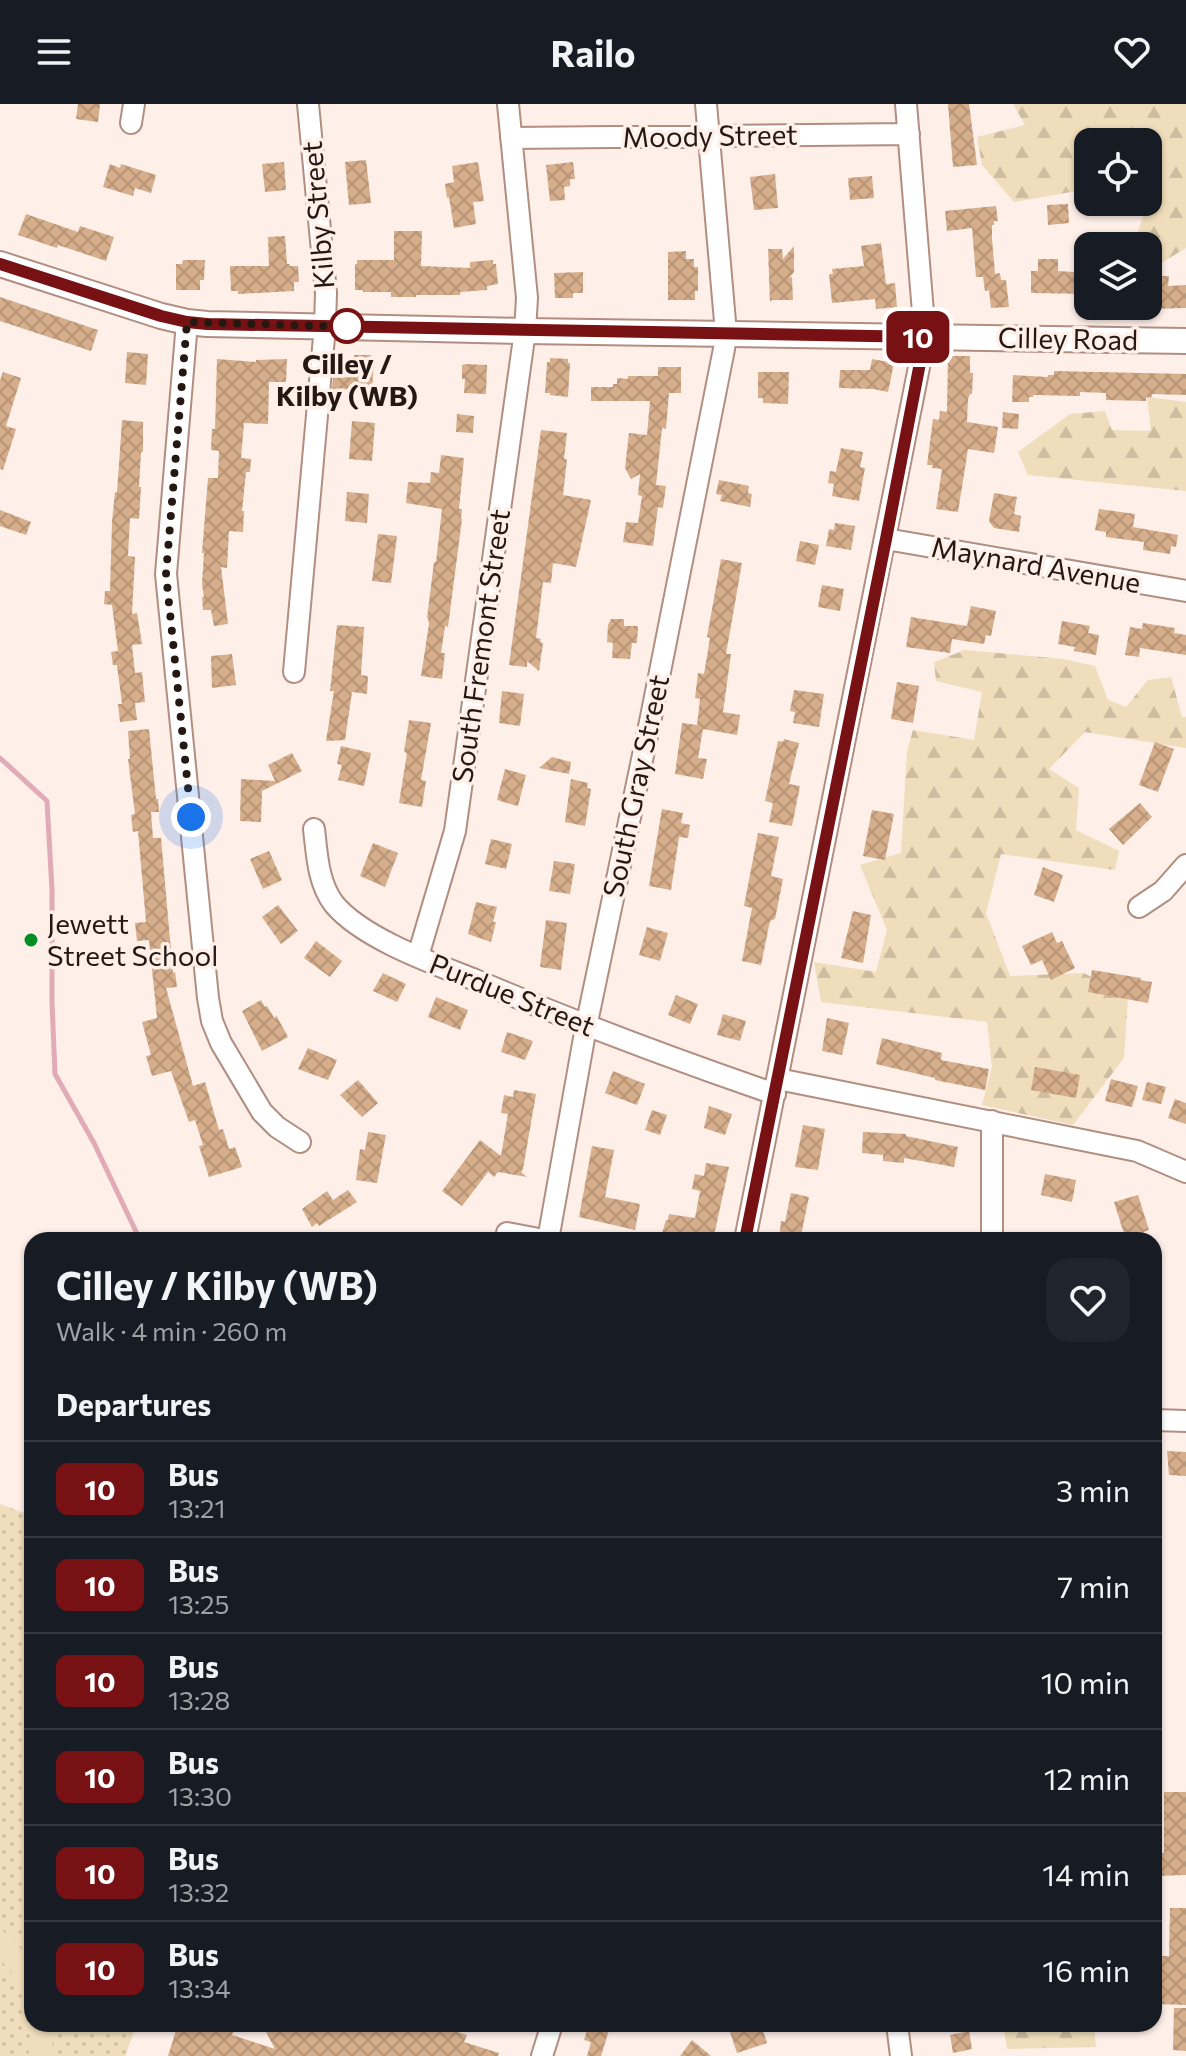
<!DOCTYPE html>
<html lang="en">
<head>
<meta charset="utf-8">
<style>
  body { margin:0; font-family:Commissioner,sans-serif; background:#20242c; color:#f1f3f6; height:100vh; display:flex; flex-direction:column; font-size:30px; white-space:nowrap }
  * { box-sizing:border-box; margin:0 }
  p { font-size:26px; color:#9ea1a6 }
  .icon { flex:none; width:44px; height:44px; fill:none; stroke:currentColor; stroke-width:2; stroke-linecap:round; stroke-linejoin:round }
  .map { position:relative; flex:1; overflow:hidden }
  .sheet { position:absolute; left:24px; top:1128px; width:1138px; height:800px; display:flex; flex-direction:column; background:#171b24; border-radius:24px; box-shadow:0 2px 6px #0004 }
  .sheet>* { flex:none }
  .badge { padding:0 16px; border-radius:12px; font-size:28px; line-height:52px }
  .controls { position:absolute; left:1074px; top:24px; display:grid; gap:16px }
  .controls a { display:grid; place-items:center; width:88px; height:88px; border-radius:16px; background:#171b24; box-shadow:0 2px 6px #0004; font-size:40px }
  .you { position:absolute; width:40px; height:40px; margin:-20px; border:6px solid #fff; border-radius:50%; background:#1a73e8; box-shadow:0 0 0 12px #1a73e833 }
  .map>.badge { position:absolute; translate:-50% -50%; box-shadow:0 0 0 4px #fff }
  h2 { padding:0 32px; font-size:30px; line-height:72px }
  .round { display:grid; place-items:center; flex:none; width:84px; height:84px; border-radius:24px; background:#20242c }
  .head { display:flex; align-items:center; justify-content:space-between; height:136px; padding:0 32px }
  h1 { font-size:38px; font-weight:700; line-height:60px }
  ul { padding:0; list-style:none }
  li { display:flex; align-items:center; gap:24px; height:96px; padding:0 32px; border-top:2px solid #363941 }
  li div { flex:1 }
  li b { display:block; font-size:30px }
  li em { font-style:normal }
  li .badge { min-width:88px; font-weight:700; text-align:center }
  header { display:flex; justify-content:space-between; align-items:center; height:104px; padding:0 32px; background:#171b24; font-size:36px; font-weight:700 }
  .map>svg:first-child { display:block }
</style>
</head>
<body>
<header><svg class="icon" aria-label="menu" viewBox="0 0 24 24"><path d="M4 6h16M4 12h16M4 18h16"/></svg>Railo<svg class="icon" aria-label="heart" viewBox="0 0 24 24"><path d="M12 20l-8-8c-3-5 5-10 8-4 3-6 11-1 8 4z"/></svg></header>
<div class="map">
<svg width="1186" height="1952" viewBox="0 0 1186 1952">
  <defs>
    <pattern id="forest-firs" width="22" height="20" patternUnits="userSpaceOnUse" patternTransform="scale(2)"><rect width="22" height="20" fill="#f0ddbb"/><path d="M5 1l3.5 6h-7zM16 11l3.5 6h-7z" fill="#cebda0"/></pattern>
    <pattern id="park-dots" width="8" height="8" patternUnits="userSpaceOnUse" patternTransform="scale(2)"><rect width="8" height="8" fill="#f0ddbb"/><path d="M2 2h.1M6 6h.1" fill="none" stroke="#cebda0" stroke-width="1.8" stroke-linecap="round"/></pattern>
    <pattern id="building-cross-hatch" width="8" height="8" patternUnits="userSpaceOnUse" patternTransform="scale(2)"><rect width="8" height="8" fill="#d6ae8b"/><path d="M0 0l8 8M0 8l8-8" fill="none" stroke="#b89577"/></pattern>
  </defs>
  <rect width="100%" height="100%" fill="#feefe9"/>
  <path fill="url(#forest-firs)" d="M1013 0H1186V144L1148 167V142H1133L1148 98V38H1088V85L1014 98 982 61 977 33 1025 21Z
    M1147 293 1186 298V387L1028 371 1018 348 1070 310 1105 307 1112 326 1151 327Z
    M965 546 1063 555 1095 562 1108 596 1126 603 1148 576 1171 573 1182 613H1186V644L1085 628 1049 665 1079 684 1076 726 1119 747 1115 766 1001 750 986 809 1010 872 1084 869 1128 893 1124 954 1073 1021 982 1001 992 963 987 918 821 898 814 858 876 868 887 826 860 761 901 749 907 647 913 626 974 636 982 588 936 577 934 558Z
    M1003 1920H1094L1096 1943 1007 1945Z"/>
  <path fill="url(#park-dots)" d="M0 1400 32 1412V1920H137L125 1952H0Z"/>
  <path fill="#f0ddbb" d="M0 1825 12 1834 32 1858V1920H53L52 1952H28L31 1935 28 1903 15 1873 0 1855Z"/>
  <g fill="none" stroke-linecap="round" stroke-linejoin="round">
    <path stroke="#e1aab7" stroke-width="5" d="M0 654 47 697 52 786V898L55 970 94 1039 140 1136"/>
  </g>
  <path fill="url(#building-cross-hatch)" d="M78 0H100L98 18 76 15Z
    M948 0H969L977 61 953 63Z
    M366 56 371 99 349 101 345 58Z
    M284 58 286 86 265 88 262 60Z
    M478 58 484 97 473 98 476 120 454 124 449 93 447 94 445 80 454 78 452 62Z
    M573 58 575 75H570V82L564 83 565 96 550 97 546 61Z
    M110 60 120 64 121 60 156 71 151 89 135 84 133 92 103 83Z
    M775 70 778 104 754 106 750 73Z
    M872 72 874 94 850 96 848 74Z
    M1068 100 1069 119 1048 121 1047 101Z
    M996 102 998 117H994V121H992V135L995 170 1000 169 1001 176H1006L1009 203 991 204 989 186 985 187 983 173H976L972 124 947 127 945 107Z
    M26 110 78 128 80 122 114 133 106 157 58 141 57 144 18 131Z
    M394 127H422L421 162 470 164V158L493 156V160H496L498 180 487 182V186L460 188V191H416V193H391V188H363V186H355V160H357V156H394Z
    M285 132 287 160H289L290 162H298L299 178H294V187L238 190V187H231L230 162H269L268 133Z
    M881 139 886 180 895 179 897 203 876 205 875 195 832 199 829 170H833L832 165 864 162 861 142Z
    M794 142V168L789 174 792 173 793 196H772L770 198 768 145H782L783 155Z
    M686 147V155H694V163H698V187H695V196H668V148Z
    M1038 155H1058V167L1088 169V190L1031 189V167H1038Z
    M183 156H205L204 176H200V186H176V160H182Z
    M583 168V189H573V194H555L554 169Z
    M1148 172H1169L1168 182 1186 181V204L1148 205Z
    M0 193 98 226 91 247 0 217Z
    M127 248 148 250 146 281 125 279Z
    M354 251H371V256H374L372 286 332 285 333 274 350 273 351 255H354Z
    M948 252H970V269H973L972 290H970L968 295 967 318 998 323 994 349 968 345 958 408 936 405 942 365 932 364 933 361H927L933 315 939 316 940 307 947 308Z
    M550 254 568 255V259H570L568 293 550 291V289H545L547 258H550Z
    M217 255 256 258V256L287 255 286 278H269L268 320 244 319 241 354 251 355 250 368H246L242 407H244L243 428 229 427 227 464 221 463 228 520 214 522 211 506H203L202 493H204L202 480 204 449H202L208 374H218L219 347 211 346 212 325H215Z
    M872 255 894 259 888 288 873 285 839 284 840 266H870Z
    M466 260 487 261 486 290 464 289 465 275H462V261Z
    M658 263H681V289H669L666 325 662 324 656 381 666 382 663 404 658 403 653 442 623 438 626 418 638 419 642 392 638 391 640 370 631 375 625 364 629 329 647 331 650 297H591V283H613V280H617V274L628 275V272H658Z
    M1054 267 1186 270V291L1152 290V293H1146V297L1106 296V289L1080 288V292L1033 291V293H1029V298H1012L1013 271 1048 273V271H1054Z
    M3 268 21 274 6 322 16 325 3 366 0 365V276Z
    M758 268H789L788 300 763 299V294H758Z
    M1003 308 1019 310 1018 325 1002 324Z
    M457 310 474 312 473 329 456 328Z
    M122 316 143 318V348H141L139 383H141L139 415 130 414 128 452 135 453 132 510 137 509 142 540 132 541 135 569 142 568 145 598 135 599 137 616 120 618 118 600H122L117 561H113L111 548 118 547 112 501 104 500 105 487H110L112 418 115 388 117 389Z
    M352 317 375 319 372 357 349 355Z
    M541 326 567 329 564 355H567L563 391 591 396 576 463 553 459 551 479 543 478 536 534 541 535 540 538 543 539 539 567 527 557V563L509 561Z
    M841 344 863 348 860 363 865 364 859 397 832 392 834 380 828 379 830 367 836 368Z
    M441 351 464 354 459 405H462L461 415H462L448 523 445 522 441 549H445L442 575 421 572 429 520 428 514H427L434 458H436L442 405 406 399 408 378 430 379 431 368 439 369Z
    M719 376 749 382 748 389 752 390 750 403 720 397 722 391 716 390Z
    M347 388 369 390 367 419 345 417Z
    M994 389 1017 393 1014 410 1021 412 1019 428 994 424 989 417Z
    M1099 405 1135 410 1133 423 1178 431 1176 443 1171 442 1170 450 1143 446 1144 438 1106 433V428L1095 426Z
    M0 406 31 418 26 431 0 422Z
    M835 419 855 422 851 446 826 442 829 425 834 426Z
    M378 430 397 432 391 479 372 477Z
    M800 437 819 441 815 461 796 457Z
    M721 455 742 459 726 550H731L723 608 740 611 737 631 703 625 698 654 707 655 703 675 675 670 682 619 697 621 700 595 695 594 698 569 704 570 710 534 707 533Z
    M822 481 844 485 840 507 818 503Z
    M971 502 996 507 991 532 986 531 984 540 952 535 950 549 906 543 911 513 967 522Z
    M611 515H624V522H638L637 539H632L630 555 612 554 613 539 607 538 608 521Z
    M1062 517 1090 522 1088 529 1099 531 1096 551 1074 547 1075 543 1058 540Z
    M1143 519 1175 524 1174 529 1186 531V551L1140 544 1139 553 1125 551 1130 523 1142 525Z
    M337 521 364 523 361 571 368 572 367 590 352 588 345 636 326 637 334 587H330Z
    M232 550 236 581 212 584 211 552Z
    M897 578 919 582 913 619 891 615Z
    M794 586 824 590 819 623 793 619 795 608 790 607Z
    M502 587 524 590 520 622 499 619Z
    M409 616 431 619 421 676 426 677 422 703 399 699 407 649 404 648Z
    M149 625 156 695H158L159 708H151L153 734H161L173 869 175 868 177 883 166 884 193 982 205 978 219 1026 223 1025 229 1045 235 1043 242 1063 209 1073 199 1042 203 1041 195 1016 189 1018 171 967 152 972 146 952 151 951 142 918 157 914 149 836 137 837 135 819 146 818 138 727 133 728 131 711 135 710 128 655H130L128 627Z
    M784 635 799 639 789 680 800 682 792 722 769 718 773 699 765 697 778 637 783 638Z
    M1155 638 1174 645 1158 688 1139 681Z
    M341 642 371 649 364 682 338 676 342 661 337 660Z
    M292 649 302 667 262 687 261 718 240 717 241 675 275 677 268 661Z
    M552 653 571 658 569 670 539 664Z
    M505 665 526 671 518 702 497 696Z
    M571 675 588 679 587 684 591 685 585 722 565 718Z
    M1140 699 1152 713 1123 741 1109 725Z
    M662 705 683 709 681 719 690 721 688 734 679 733 671 786 649 782Z
    M872 706 894 710 885 756 863 752Z
    M758 729 779 733 771 772 783 775 775 815 770 817 761 861 742 857 752 804 744 802Z
    M491 735 512 740 506 765 485 760Z
    M373 739 398 749 385 783 360 772Z
    M269 747 282 776 263 785 250 755Z
    M554 757 575 760 570 790 549 787Z
    M1043 763 1063 771 1054 798 1034 791Z
    M476 798 497 803 493 818H496L491 838 468 830Z
    M278 801 298 827 281 840 262 813Z
    M853 807 871 811 863 859 841 854Z
    M546 816 567 819 561 866 540 863Z
    M647 823 668 829 660 857 639 851Z
    M1052 828 1057 839 1062 837 1075 864 1051 876 1042 856 1031 861 1022 842Z
    M316 837 342 857 330 873 304 854Z
    M1092 866 1141 874 1140 876 1152 878 1148 899 1088 888Z
    M383 869 406 880 397 898 373 887Z
    M676 891 698 900 690 920 668 911Z
    M436 893 468 906 460 926 428 913Z
    M261 896 265 903 267 902 275 915 276 911 288 933 262 947 242 907Z
    M723 910 746 917 740 937 717 931Z
    M827 914 849 919 842 951 822 947Z
    M507 928 533 937 525 956 501 948Z
    M882 934 942 949 941 956 989 965 985 986 935 976V974L876 960Z
    M308 944 337 956 328 976 298 965Z
    M1035 963 1080 971 1076 994 1031 986Z
    M613 967 645 980 637 1001 605 989Z
    M1111 975 1138 982 1132 1003 1105 997Z
    M358 976 378 999 362 1013 340 991Z
    M1147 978 1166 983 1161 1000 1142 996Z
    M514 986 536 990 523 1065 521 1068 527 1073 498 1068 494 1073 488 1068 462 1102 442 1087 480 1036 501 1052 508 1010 501 1009 504 991 513 993Z
    M1175 995 1186 999V1020L1168 1014Z
    M709 1002 732 1010 725 1031 704 1024Z
    M652 1006 667 1011 660 1031 645 1026Z
    M803 1021 825 1025 818 1066 795 1063Z
    M368 1028 386 1031 377 1079 356 1076 360 1045 365 1046Z
    M863 1028 906 1030V1032L958 1043 954 1063 904 1054V1059L883 1057V1051L862 1049Z
    M592 1042 614 1046 605 1093 640 1100 635 1126 579 1113Z
    M706 1059 729 1063 713 1136H686L662 1129 666 1116H668L669 1110 695 1114 700 1087 692 1085 695 1070 704 1072Z
    M1045 1070 1076 1076 1072 1098 1041 1091Z
    M348 1086 357 1098 319 1122 317 1119 312 1123 302 1105 327 1087 333 1096Z
    M791 1089 809 1093 800 1136H779L781 1117 785 1118Z
    M1138 1091 1149 1126 1143 1128 1146 1136H1126L1114 1098Z
    M1167 1347 1186 1348V1372L1169 1371Z
    M1164 1688H1186V1771L1155 1772 1154 1750 1164 1749Z
    M1170 1804H1186V1901L1156 1900 1157 1852H1169Z
    M1174 1904H1186V1947L1173 1946Z
    M178 1920H236L232 1931 275 1945 262 1920H433L467 1931 464 1938 499 1949 498 1952H168Z
    M589 1920H611L601 1952H587L591 1938 584 1936Z
    M755 1920H761L767 1939 737 1949 730 1928Z
    M969 1927 972 1945 953 1949 950 1931Z
    M692 1936 711 1952H680Z"/>
  <g fill="none" stroke-linecap="round" stroke-linejoin="round">
    <defs>
      <path id="minor" d="M131 19 134 0
        M511 34 909 30
        M187 218 166 470 208 894 212 917 221 939 262 1008 277 1023 300 1038
        M886 435 1186 487
        M294 568 325 222 326 189 308 0
        M314 725C317 751 318 779 334 800 362 834 432 859 473 875 572 917 673 955 775 990
        M1139 803 1163 787 1186 761
        M418 852 455 727 525 227 527 194 508 0
        M778 975 1137 1047 1186 1068
        M992 1017V1136
        M507 1129 544 1136
        M548 1136 586 923 651 613 724 245 726 229 706 0
        M745 1136 925 233 906 0
        M1154 1316 1186 1317
        M897 1920 901 1952
        M542 1952 552 1920"/>
      <path id="tertiary" d="M0 160 161 212 187 218 207 220 525 227 1186 237"/>
    </defs>
    <use href="#minor" stroke="#b18e80" stroke-width="24"/>
    <use href="#tertiary" stroke="#b18e80" stroke-width="28"/>
    <use href="#minor" stroke="#fff" stroke-width="20"/>
    <use href="#tertiary" stroke="#fff" stroke-width="24"/>
  </g>
  <g fill="none" stroke-linecap="round" stroke-linejoin="round">
    <defs>
      <path id="line" d="M0 160 161 212 187 218 207 220 925 233 886 435 745 1136"/>
    </defs>
    <use href="#line" stroke="#fff" stroke-width="18"/>
    <use href="#line" stroke="#771113" stroke-width="12"/>
    <path stroke="#251812" stroke-width="8" stroke-dasharray="0 14.4" d="M191 713 166 470 187 218 354 223 347 222"/>
  </g>
  <circle fill="#fff" stroke="#771113" stroke-width="4" cx="347" cy="222" r="16"/>
  <circle fill="#028f21" stroke="#feefe9" stroke-width="3" cx="31" cy="836" r="8"/>
  <g text-anchor="middle" stroke-width="7" stroke-linejoin="round" paint-order="stroke">
    <g font-size="28" fill="#251812" stroke="#feefe9">
      <text transform="translate(710 32) rotate(-1)" y="10">Moody Street</text>
      <text transform="translate(318 111) rotate(-95)" y="10">Kilby Street</text>
      <text transform="translate(1068 235) rotate(1)" y="10">Cilley Road</text>
      <text transform="translate(1036 461) rotate(10)" y="10">Maynard Avenue</text>
      <text transform="translate(481 542) rotate(-82)" y="10">South Fremont Street</text>
      <text transform="translate(636 682) rotate(-78)" y="10">South Gray Street</text>
      <text transform="translate(512 891) rotate(22)" y="10">Purdue Street</text>
    </g>
    <g font-size="28" font-weight="bold" fill="#251812" stroke="#feefe9">
      <text x="347" y="270">Cilley /<tspan x="347" dy="32">Kilby (WB)</tspan></text>
    </g>
    <g font-size="28" fill="#251812" stroke="#feefe9" text-anchor="start">
      <text x="47" y="830">Jewett<tspan x="47" dy="32">Street School</tspan></text>
    </g>
  </g>
</svg>
<div class="controls">
<a><svg class="icon" aria-label="locate" viewBox="0 0 24 24"><circle cx="12" cy="12" r="6"/><path d="M12 2v4M12 18v4M2 12h4M18 12h4"/></svg></a>
<a><svg class="icon" aria-label="layers" viewBox="0 0 24 24"><path d="M12 4l9 5-9 5-9-5zM3 14l9 5 9-5"/></svg></a>
</div>
<div class="you" style="left:191px;top:713px"></div>
<b class="badge" style="left:918px;top:233px;background:#771113;color:#fff">10</b>
<section class="sheet">
<div class="head"><div><h1>Cilley / Kilby (WB)</h1><p>Walk · 4 min · 260 m</p></div><a class="round"><svg class="icon" aria-label="heart" viewBox="0 0 24 24"><path d="M12 20l-8-8c-3-5 5-10 8-4 3-6 11-1 8 4z"/></svg></a></div>
<h2>Departures</h2>
<ul>
<li><span class="badge" style="background:#771113;color:#fff">10</span><div><b>Bus</b><p>13:21</p></div><em>3 min</em></li>
<li><span class="badge" style="background:#771113;color:#fff">10</span><div><b>Bus</b><p>13:25</p></div><em>7 min</em></li>
<li><span class="badge" style="background:#771113;color:#fff">10</span><div><b>Bus</b><p>13:28</p></div><em>10 min</em></li>
<li><span class="badge" style="background:#771113;color:#fff">10</span><div><b>Bus</b><p>13:30</p></div><em>12 min</em></li>
<li><span class="badge" style="background:#771113;color:#fff">10</span><div><b>Bus</b><p>13:32</p></div><em>14 min</em></li>
<li><span class="badge" style="background:#771113;color:#fff">10</span><div><b>Bus</b><p>13:34</p></div><em>16 min</em></li>
</ul>
</section>
</div>
</body>
</html>
